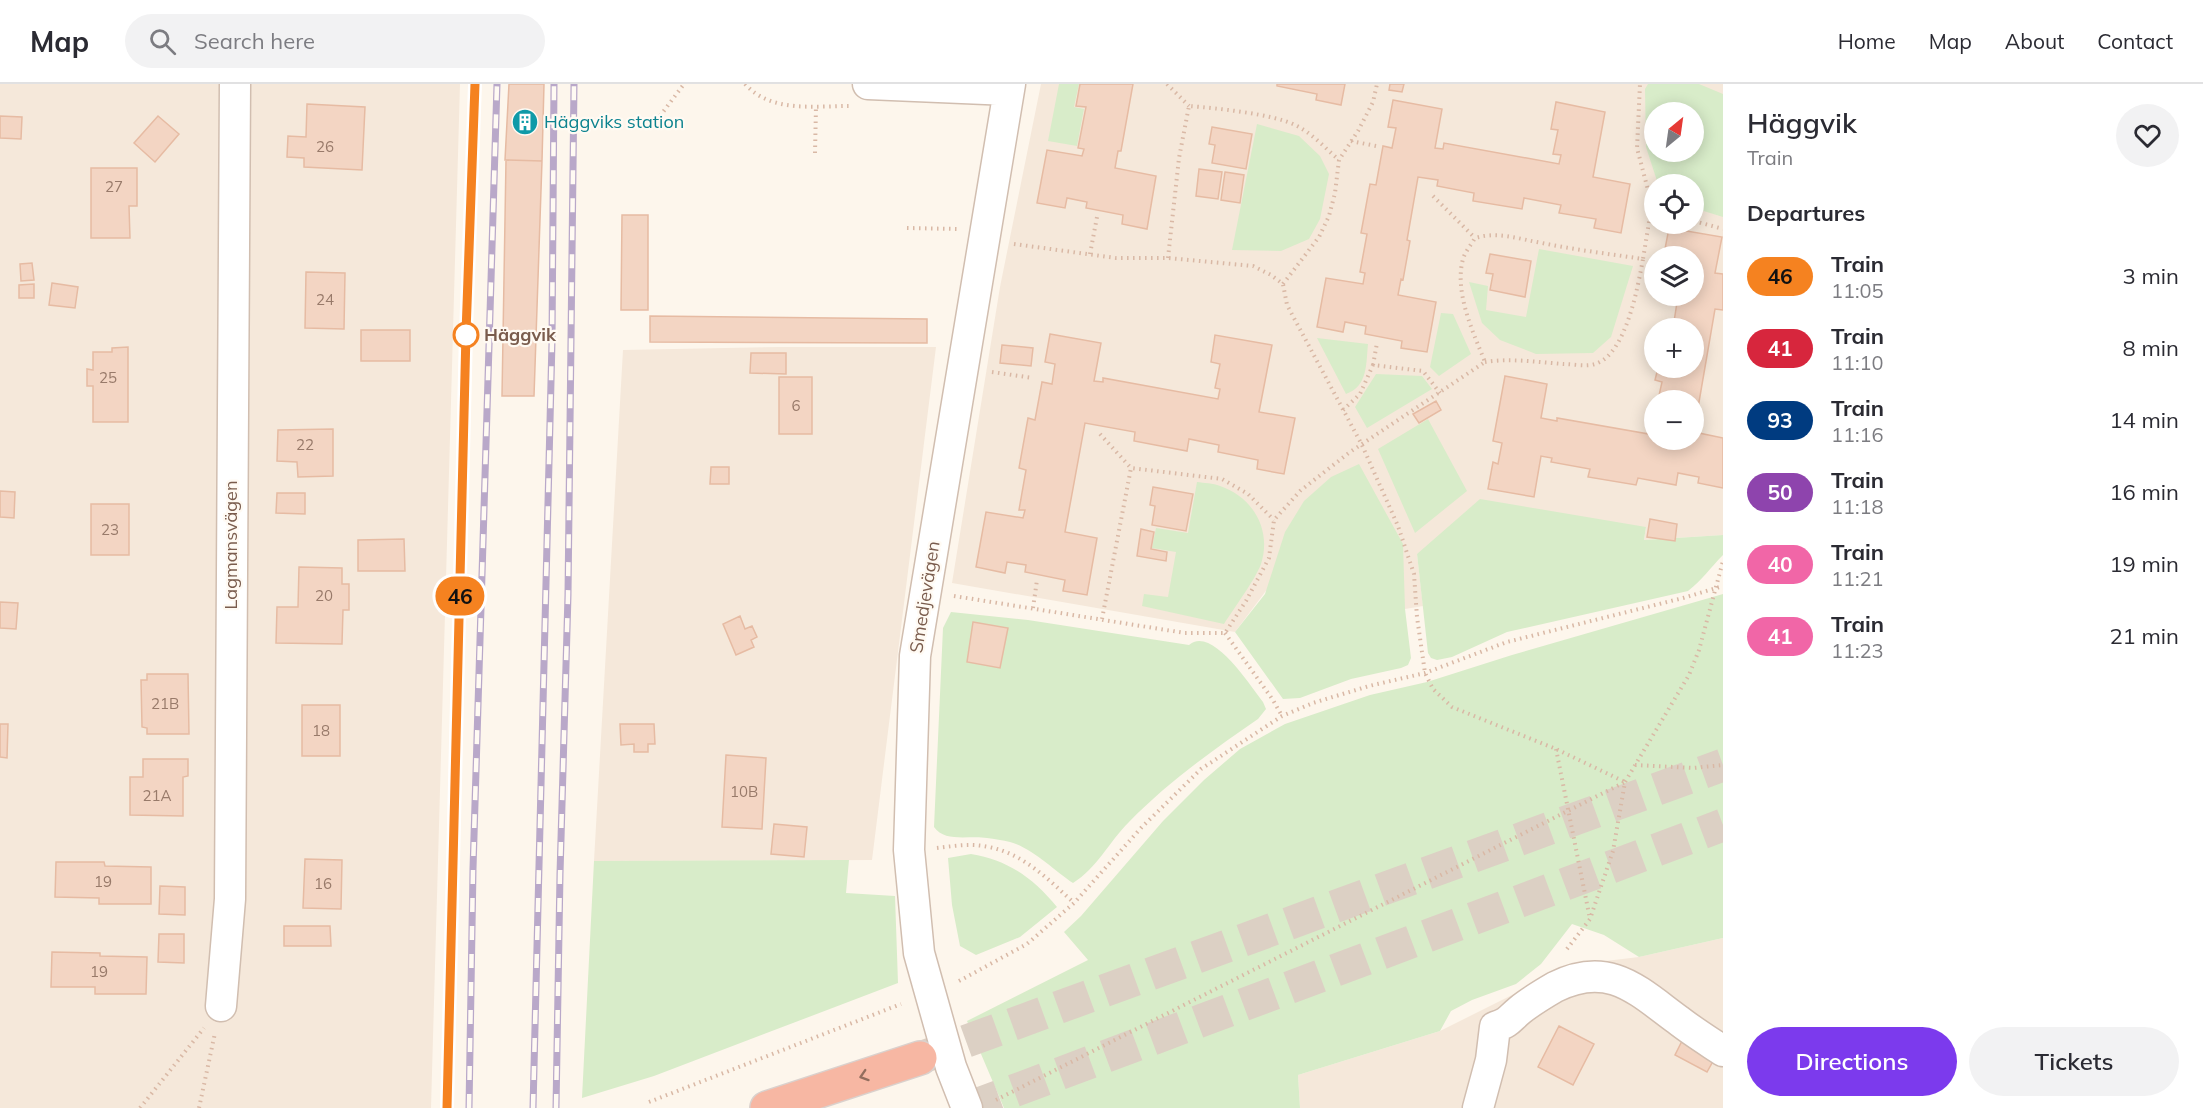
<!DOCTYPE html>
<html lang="en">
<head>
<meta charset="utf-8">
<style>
  body { margin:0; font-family:Mulish,sans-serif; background:#f2f2f3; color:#2b2b33; height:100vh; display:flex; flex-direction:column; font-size:22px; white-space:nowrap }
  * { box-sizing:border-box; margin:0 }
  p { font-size:20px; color:#7c7c81 }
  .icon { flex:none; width:33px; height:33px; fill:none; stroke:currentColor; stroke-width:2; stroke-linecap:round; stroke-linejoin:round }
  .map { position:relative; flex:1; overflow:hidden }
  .sheet { display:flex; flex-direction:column; background:#fff; width:480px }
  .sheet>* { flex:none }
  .badge { padding:0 12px; border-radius:20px; font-size:21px; line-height:39px }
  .needle { width:39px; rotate:29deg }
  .fabs { position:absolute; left:1644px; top:18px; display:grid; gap:12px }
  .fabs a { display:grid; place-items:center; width:60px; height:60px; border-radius:50%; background:#fff; box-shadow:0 3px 15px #0003; font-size:30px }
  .map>.badge { position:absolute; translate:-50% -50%; box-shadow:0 0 0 3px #fff }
  h2 { padding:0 24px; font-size:22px; line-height:54px }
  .round { display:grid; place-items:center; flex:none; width:63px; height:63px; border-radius:32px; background:#f2f2f3 }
  .head { display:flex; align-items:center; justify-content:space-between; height:102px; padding:0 24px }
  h1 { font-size:28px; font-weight:600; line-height:45px }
  .cta { display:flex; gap:12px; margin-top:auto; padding:12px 24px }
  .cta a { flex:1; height:69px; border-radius:36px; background:#7c3aed; color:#fff; font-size:24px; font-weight:600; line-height:69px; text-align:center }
  .cta a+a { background:#f2f2f3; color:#2b2b33 }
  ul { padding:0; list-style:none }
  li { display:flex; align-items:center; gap:18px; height:72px; padding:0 24px }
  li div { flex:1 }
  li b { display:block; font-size:22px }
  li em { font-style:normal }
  li .badge { min-width:66px; font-weight:700; text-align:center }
  header { display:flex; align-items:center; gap:36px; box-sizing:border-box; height:84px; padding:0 30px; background:#fff; border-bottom:2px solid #e1e1e2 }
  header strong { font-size:28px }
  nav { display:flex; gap:33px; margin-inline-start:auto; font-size:21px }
  .search { width:420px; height:54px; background:#f2f2f3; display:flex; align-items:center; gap:15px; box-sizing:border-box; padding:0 21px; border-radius:33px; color:#7c7c81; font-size:22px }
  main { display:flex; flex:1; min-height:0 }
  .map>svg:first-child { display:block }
</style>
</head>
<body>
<header>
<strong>Map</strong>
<div class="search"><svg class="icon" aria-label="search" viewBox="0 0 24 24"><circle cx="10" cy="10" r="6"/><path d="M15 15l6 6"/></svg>Search here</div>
<nav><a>Home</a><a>Map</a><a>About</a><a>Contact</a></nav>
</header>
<main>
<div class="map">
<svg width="1723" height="1024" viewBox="0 0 1723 1024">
  <rect width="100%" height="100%" fill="#fdf6ec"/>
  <path fill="#f5e8da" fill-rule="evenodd" d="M0 0H460L431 1024H0Z
    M1041 0H1723V451L1644 456 1646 443 1417 470 1423 522 1405 525 1390 532 1268 504 1235 548 952 499 1000 203ZM1654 28H1694V68H1654ZM1654 100H1694V140H1654ZM1654 172H1694V212H1654ZM1654 244H1694V284H1654ZM1654 316H1694V356H1654Z
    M779 263H936L872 776 594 777 623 266Z
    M1723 854V1024H1300L1298 991 1440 947 1572 881 1639 873Z"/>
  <path fill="#d8ecc9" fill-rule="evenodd" d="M1059 0H1079L1074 23 1084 25 1077 62 1048 57Z
    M1648 0H1699L1723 10V133L1694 124V100H1658L1646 63 1645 5ZM1654 28H1694V68H1654Z
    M1257 40 1299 52 1320 72 1329 90 1320 135 1309 155 1281 167 1232 166Z
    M1539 165 1633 182 1611 253 1593 269 1536 270 1500 256 1482 239 1469 198 1488 202 1486 226 1526 233Z
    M1441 229 1453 230 1471 270 1439 292 1430 283Z
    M1317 254 1368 260C1366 280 1368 302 1346 310Z
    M1376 290 1422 292 1432 305 1367 344 1355 323Z
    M1428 335 1467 407 1415 449 1378 365Z
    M1359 380 1403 460 1405 525 1411 574 1408 581 1401 584 1351 595 1300 614 1283 615 1235 548 1265 510 1285 448 1304 417 1331 393Z
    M1197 398C1204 399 1213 399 1220 402 1253 413 1272 446 1261 480 1255 496 1234 524 1224 540L1142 522 1144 510 1168 513 1176 468 1152 464 1156 444 1188 449Z
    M1480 415 1646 443 1644 456 1723 451V471C1711 483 1702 496 1688 507L1507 548 1452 573 1437 576 1431 574 1428 569 1417 470Z
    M1723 510V854L1639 873 1604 851 1572 840 1541 880 1516 900 1472 916 1451 927 1440 947 1298 991 1300 1024H1004L967 937 1088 876 1064 848 1081 832 1163 737 1204 696 1240 665 1285 640 1370 611 1427 598 1512 571Z
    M951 528 1028 536 1189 561C1212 541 1251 603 1263 618L1266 625 1258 635C1213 666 1168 698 1129 738 1109 758 1097 784 1073 799 1055 787 1031 763 1010 758 1003 756 994 755 987 754 970 751 945 759 934 743L943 544Z
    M971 770C1008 776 1033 794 1057 823L1020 853 976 871 960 862 952 821 948 774Z
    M849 776 846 809 895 812 898 899 654 992 582 1014 594 777Z"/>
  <path fill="#f3d5c3" stroke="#e6bba3" stroke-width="1.5" d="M509 0H544L542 77 505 76Z
    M1080 0H1133L1121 67H1118L1115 84 1156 92 1147 145 1122 140 1123 131 1086 124 1087 118 1067 114 1065 124 1037 119 1047 66 1082 72 1084 65 1078 64 1086 23 1076 22Z
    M1277 0H1345L1341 21 1316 16 1317 10 1277 2Z
    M1390 0H1404L1402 8 1389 6Z
    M1393 16 1442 25 1435 64 1443 65 1444 59 1559 80 1561 71 1553 70 1558 46 1551 45 1556 18 1605 28 1593 93 1630 100 1621 149 1594 144 1596 135 1559 129 1561 121 1524 114 1522 125 1473 117 1474 109 1437 102 1438 96 1418 93 1407 156 1410 157 1403 196 1401 195 1398 211 1436 218 1427 268 1401 264 1402 257 1365 250 1366 242 1345 238 1343 248 1317 243 1326 194 1363 200 1365 189 1360 188 1367 150 1361 149 1370 100 1376 101 1383 62 1392 64 1396 44 1388 43Z
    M307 20 365 23 362 86 304 83V74L287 73 288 52 306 53Z
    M0 32 22 33 21 55 0 54Z
    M158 32 179 50 155 78 134 59Z
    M1212 43 1252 50 1246 85 1212 79 1215 61 1209 60Z
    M506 76 542 77 534 312H502Z
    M91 84H137V122H129L130 154H91Z
    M1199 85 1222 88 1218 115 1196 112Z
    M1225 88 1244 91 1240 119 1221 116Z
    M622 131H648V226H621Z
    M1669 144 1722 153 1715 189 1723 190V226L1715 225 1694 347V316H1658L1662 298 1655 296 1658 284H1694V244H1665V243L1673 244 1678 212H1694V172H1671L1664 170Z
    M1490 170 1531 177 1525 213 1490 206 1493 190 1486 189Z
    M32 179 34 196 21 197 20 180Z
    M306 188 345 189 344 245 305 244Z
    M52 199 78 203 75 224 49 221Z
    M34 200V214H19V201Z
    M650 232 927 235V259L650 258Z
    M361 246H410V277H361Z
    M1050 250 1101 259 1094 297 1103 298V294L1218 315 1220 305 1215 304 1220 280 1211 278 1215 251 1272 261 1259 328 1295 334 1284 390 1257 385 1258 376 1218 368 1219 361 1189 355 1187 367 1134 357 1135 348 1085 339 1065 448 1097 454 1087 511 1063 507 1065 496 1025 488 1026 481 1007 478 1005 489 976 483 986 428 1023 434 1025 426H1019L1026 386 1019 384 1028 334 1035 336 1042 298 1052 300 1055 280 1045 278Z
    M1002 261 1033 264 1031 282 1000 279Z
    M128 263V338H93V302H87V285L93 286V268H112V264Z
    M751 269H786V290L750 289Z
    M1505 292 1547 300 1541 334 1557 337V334L1654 351V356H1694V348L1723 354V404L1698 399 1699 393 1678 389 1676 401 1638 394 1636 401 1588 393 1590 385 1551 378 1552 374 1541 372 1534 413 1488 405 1493 378 1498 380 1502 359 1493 357Z
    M779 293H812V350H779Z
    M1436 317 1441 326 1419 339 1413 330Z
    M333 345V392L298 393 297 378 277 377 278 346Z
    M711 383H729V400H710Z
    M1153 403 1193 410 1186 447 1152 441 1155 422 1150 421Z
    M0 407 15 408 14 434 0 433Z
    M277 409H305V430L276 429Z
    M91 420H129V471H91Z
    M1650 435 1677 440 1675 457 1647 453Z
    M1141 445 1154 448 1151 465 1167 468 1166 477 1137 472Z
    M404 455 405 487H358V456Z
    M299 483 342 484V500H349V526H343L342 560 276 559 277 523H298Z
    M0 518 18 519 16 545 0 544Z
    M740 532 745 545 752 542 757 553 751 556 754 563 736 571 723 540Z
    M973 538 1008 544 1000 584 967 578Z
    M147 590H188L189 650H147V644L142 643 141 596H147Z
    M302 621H340V672H302Z
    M0 640H8L7 674 0 673Z
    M620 640H654L655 660H648V668H634V660L621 661Z
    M726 671 766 674 762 745 722 743Z
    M143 675H188V692L183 693V732L130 731V693H143Z
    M774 740 807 743 804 773 771 770Z
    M305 775 342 776 341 825 303 824Z
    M56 778H104L105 782 151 783V820H99V814L55 813Z
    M160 802 185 803V831L159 830Z
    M284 842H330L331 862H284Z
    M159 850H184V879L158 878Z
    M52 868 100 869V872L147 873 146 910H95V903H51Z
    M1559 942 1594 960 1573 1001 1538 983Z
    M1684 953 1717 970 1707 988 1675 971Z"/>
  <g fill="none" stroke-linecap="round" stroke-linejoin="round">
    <path stroke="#dcd0c4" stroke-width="33" stroke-dasharray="33 16" stroke-linecap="butt" d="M920 974 1723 681
      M968 1024 1723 741"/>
    <defs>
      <path id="minor" d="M868 0 1009 6
        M221 922 230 815 235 0
        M967 1024 951 983 919 869 909 766 915 572 1010 0
        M1478 1024 1491 976 1495 943C1510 938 1509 935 1520 926 1531 917 1543 910 1555 903 1609 876 1637 906 1678 936 1692 947 1708 957 1723 967"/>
      <path id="highway" d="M767 1024 920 974"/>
    </defs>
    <use href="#minor" stroke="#d1beb0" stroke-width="33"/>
    <use href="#highway" stroke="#dad1cd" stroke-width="36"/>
    <path stroke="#d9b8a5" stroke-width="4" stroke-dasharray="1.5 4.5" stroke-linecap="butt" d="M745 0C771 29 814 22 849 22
      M1167 0 1189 22
      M660 32 684 0
      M1351 57 1376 62
      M815 69 816 22
      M1433 112 1475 154
      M1694 137 1723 145
      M907 144 957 145
      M1014 160 1116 174H1168L1253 182 1271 191 1283 200 1287 221 1362 361 1398 442 1414 490 1417 533 1425 589 1433 605 1452 623 1556 665 1625 698
      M1090 170 1097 133
      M1168 174 1179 74 1189 22C1215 24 1273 30 1295 41 1312 49 1325 64 1339 76
      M1283 200 1319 153 1329 132 1335 109 1339 76 1358 47 1373 18 1377 0
      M1485 278C1510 274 1537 278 1563 280 1573 280 1586 283 1595 280 1626 271 1638 202 1643 175
      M1373 281 1377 259
      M992 288 1033 294
      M1343 326 1360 310 1373 281 1423 287 1440 309
      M1100 350 1131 384
      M954 512 1185 549H1225L1246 517 1269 474 1274 436 1300 407 1350 368 1485 278C1473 248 1454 208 1463 175 1465 168 1471 161 1475 154 1499 147 1518 155 1542 159 1576 166 1610 170 1643 175L1651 126 1648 106 1637 64 1640 0
      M1033 524 1037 496
      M1102 535 1131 384 1222 395 1248 410 1274 436
      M1225 549 1273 616 1282 632
      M1556 665 1590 835
      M1635 681 1693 684 1723 681
      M937 764C954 762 971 759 989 763 1024 770 1049 796 1074 819
      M1567 865 1590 835 1613 767 1625 698 1689 591 1699 566 1723 477
      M959 897 1027 860 1074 819 1141 744 1201 685 1282 632 1313 619 1369 602 1425 589 1507 558 1683 514 1723 502
      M996 1016 1625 698
      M649 1018 901 920
      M140 1024 204 944
      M199 1024 215 949"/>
    <use href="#minor" stroke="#fff" stroke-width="30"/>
    <use href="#highway" stroke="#f7b7a3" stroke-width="33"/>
    <defs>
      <path id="rail" d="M447 1024 466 249 475 0
        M469 1024 473 785 497 0
        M533 1024 552 257 554 0
        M556 1024 560 790 568 511 574 0"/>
    </defs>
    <use href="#rail" stroke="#b9a8c9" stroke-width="7"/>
    <use href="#rail" stroke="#fffaf3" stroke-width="4.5" stroke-dasharray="14" stroke-linecap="butt"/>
  </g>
  <defs><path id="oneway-chevron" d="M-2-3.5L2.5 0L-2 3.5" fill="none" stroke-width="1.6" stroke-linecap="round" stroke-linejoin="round" transform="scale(1.5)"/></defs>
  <use stroke="#936e5e" href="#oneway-chevron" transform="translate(864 992) rotate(162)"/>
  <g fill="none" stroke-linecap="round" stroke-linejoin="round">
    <defs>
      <path id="line" d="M447 1024 466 249 475 0"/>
    </defs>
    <use href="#line" stroke="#fff" stroke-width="14"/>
    <use href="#line" stroke="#f58220" stroke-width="9"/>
  </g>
  <defs>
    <symbol id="building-disc" viewBox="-11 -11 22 22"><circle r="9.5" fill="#0f9aa8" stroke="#fffaf3"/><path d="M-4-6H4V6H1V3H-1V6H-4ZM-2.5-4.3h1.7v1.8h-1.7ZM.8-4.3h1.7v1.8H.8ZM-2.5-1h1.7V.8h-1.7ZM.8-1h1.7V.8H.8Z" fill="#fff"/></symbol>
  </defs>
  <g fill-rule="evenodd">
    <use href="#building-disc" x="510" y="23" width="30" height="30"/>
  </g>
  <circle fill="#fff" stroke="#f58220" stroke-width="3" cx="466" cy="251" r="12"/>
  <g text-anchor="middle" stroke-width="4.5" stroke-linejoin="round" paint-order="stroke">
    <g font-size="15" fill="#987a6a">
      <text x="325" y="68">26</text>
      <text x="114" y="108">27</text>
      <text x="325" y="221">24</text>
      <text x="108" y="299">25</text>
      <text x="796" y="327">6</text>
      <text x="305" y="366">22</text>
      <text x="110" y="451">23</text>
      <text x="324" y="517">20</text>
      <text x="165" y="625">21B</text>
      <text x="321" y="652">18</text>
      <text x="744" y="713">10B</text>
      <text x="157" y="717">21A</text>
      <text x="103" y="803">19</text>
      <text x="323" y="805">16</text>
      <text x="99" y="893">19</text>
    </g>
    <g font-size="18" fill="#0d838f" stroke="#fffaf3" text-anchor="start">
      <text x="544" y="44">Häggviks station</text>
    </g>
    <g font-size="18" font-weight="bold" fill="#7a5c4d" stroke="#fffaf3" text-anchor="start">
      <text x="484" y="257">Häggvik</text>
    </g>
    <g font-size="18" fill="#7a5c4d" stroke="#fffaf3">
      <text transform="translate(231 461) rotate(-90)" y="6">Lagmansvägen</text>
      <text transform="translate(925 513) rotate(-81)" y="6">Smedjevägen</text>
    </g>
  </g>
</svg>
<div class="fabs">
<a><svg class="needle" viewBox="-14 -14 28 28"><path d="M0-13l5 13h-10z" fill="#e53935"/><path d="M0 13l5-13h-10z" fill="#7c7c81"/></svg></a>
<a><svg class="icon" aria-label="locate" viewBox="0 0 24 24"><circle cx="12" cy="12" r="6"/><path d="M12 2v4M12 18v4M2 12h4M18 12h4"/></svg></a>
<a><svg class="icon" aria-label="layers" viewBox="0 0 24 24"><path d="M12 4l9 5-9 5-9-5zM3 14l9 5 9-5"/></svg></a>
<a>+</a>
<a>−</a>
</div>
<b class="badge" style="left:460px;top:512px;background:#f58220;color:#111">46</b>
</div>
<section class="sheet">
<div class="head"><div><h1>Häggvik</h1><p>Train</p></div><a class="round"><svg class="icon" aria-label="heart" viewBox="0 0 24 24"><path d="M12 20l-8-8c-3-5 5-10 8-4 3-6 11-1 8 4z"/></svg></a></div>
<h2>Departures</h2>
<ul>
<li><span class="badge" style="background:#f58220;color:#111">46</span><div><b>Train</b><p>11:05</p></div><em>3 min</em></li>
<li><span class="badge" style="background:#d7263d;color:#fff">41</span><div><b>Train</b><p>11:10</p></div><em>8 min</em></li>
<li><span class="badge" style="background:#003b80;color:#fff">93</span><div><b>Train</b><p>11:16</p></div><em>14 min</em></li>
<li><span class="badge" style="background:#8e44ad;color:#fff">50</span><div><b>Train</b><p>11:18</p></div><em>16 min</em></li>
<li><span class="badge" style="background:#f166a7;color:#fff">40</span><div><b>Train</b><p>11:21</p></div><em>19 min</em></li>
<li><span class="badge" style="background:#f166a7;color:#fff">41</span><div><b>Train</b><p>11:23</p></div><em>21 min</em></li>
</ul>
<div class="cta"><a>Directions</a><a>Tickets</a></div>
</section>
</main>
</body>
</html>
